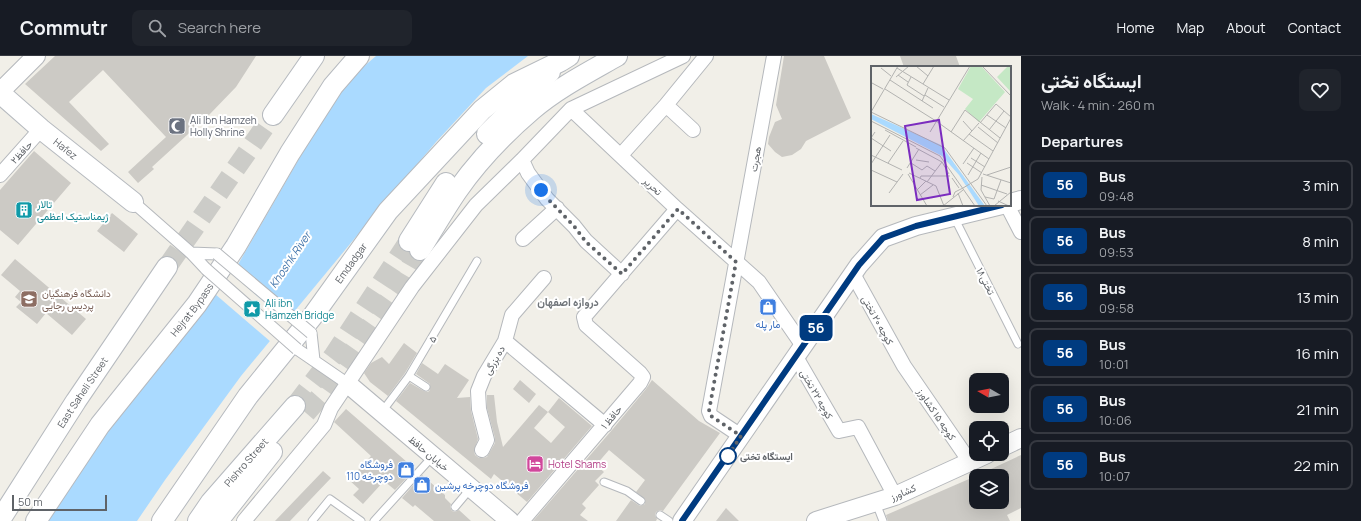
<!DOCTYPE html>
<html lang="en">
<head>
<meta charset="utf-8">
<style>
  body { margin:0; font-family:Manrope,Vazirmatn,sans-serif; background:#20242c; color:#f1f3f6; height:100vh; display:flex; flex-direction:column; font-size:15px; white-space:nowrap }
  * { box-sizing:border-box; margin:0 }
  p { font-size:13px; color:#9ea1a6 }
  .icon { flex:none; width:22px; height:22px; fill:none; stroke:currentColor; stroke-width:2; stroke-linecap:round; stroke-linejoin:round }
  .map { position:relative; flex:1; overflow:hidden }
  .side { display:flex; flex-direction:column; background:#171b24; width:340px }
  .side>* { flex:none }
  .badge { padding:0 8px; border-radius:6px; font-size:14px; line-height:26px }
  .needle { width:26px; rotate:279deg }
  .fabs { position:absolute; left:969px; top:317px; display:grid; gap:8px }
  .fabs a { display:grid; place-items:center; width:40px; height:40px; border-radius:8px; background:#171b24; box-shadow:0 4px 16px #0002; font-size:20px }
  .scale { position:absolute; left:12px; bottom:10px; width:95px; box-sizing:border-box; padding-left:4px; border:2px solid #5f6368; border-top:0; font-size:11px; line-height:14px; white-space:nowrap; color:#5f6368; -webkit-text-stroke:3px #fff; paint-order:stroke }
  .you { position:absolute; width:20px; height:20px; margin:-10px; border:3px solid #fff; border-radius:50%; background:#1a73e8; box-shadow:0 0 0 6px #1a73e833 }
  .map>.badge { position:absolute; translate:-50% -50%; box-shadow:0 0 0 2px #fff }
  h2 { padding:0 20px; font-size:15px; line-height:36px }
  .round { display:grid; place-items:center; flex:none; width:42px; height:42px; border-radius:8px; background:#20242c }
  .headline { display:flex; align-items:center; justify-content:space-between; height:68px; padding:0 20px }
  h1 { font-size:19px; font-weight:700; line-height:30px }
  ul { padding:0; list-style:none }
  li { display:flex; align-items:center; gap:12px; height:50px; margin:0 8px 6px; padding:0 12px; border:2px solid #363941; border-radius:8px }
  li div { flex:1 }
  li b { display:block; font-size:15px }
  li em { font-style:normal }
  li .badge { min-width:44px; font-weight:700; text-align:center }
  header { display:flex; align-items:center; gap:24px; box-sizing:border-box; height:56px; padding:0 20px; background:#171b24; border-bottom:1px solid #363941 }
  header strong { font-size:19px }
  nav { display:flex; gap:22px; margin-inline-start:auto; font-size:14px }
  .search { width:280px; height:36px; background:#20242c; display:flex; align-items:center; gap:10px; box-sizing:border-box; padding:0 14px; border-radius:8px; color:#9ea1a6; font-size:15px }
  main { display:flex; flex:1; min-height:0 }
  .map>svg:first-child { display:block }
</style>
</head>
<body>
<header>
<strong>Commutr</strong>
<div class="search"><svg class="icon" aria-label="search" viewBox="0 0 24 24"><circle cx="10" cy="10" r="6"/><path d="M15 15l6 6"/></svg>Search here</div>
<nav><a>Home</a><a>Map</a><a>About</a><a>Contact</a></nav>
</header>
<main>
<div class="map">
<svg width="1021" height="465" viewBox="0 0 1021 465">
  <rect width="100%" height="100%" fill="#f1efe8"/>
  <path fill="#aadaff" d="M376 0H528L486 32 436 86 369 165 241 320 165 424 137 465H46L111 368 204 250 225 231 341 30Z"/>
  <path fill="#f1efe8" d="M231 217 287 266 271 286 215 238 224 229Z"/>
  <path fill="#cccac5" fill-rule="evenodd" d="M55 0H256L236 31 209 59 152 111 154 113 138 127 128 116 166 81 103 14 69 46 109 88 101 95 25 28Z
    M784 0H824L851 62 806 85 801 93 792 99 782 101 775 96 768 88 769 81 775 66 782 63 776 49Z
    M900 0H956L960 11H904Z
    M34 95 71 127 18 189 0 174V134Z
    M112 157 138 178 124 196 97 175Z
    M15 203 86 263 72 279 46 257 37 268 16 251 21 246 15 241 20 235 1 219Z
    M404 287 417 297 405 317 388 340 370 326 364 317 371 307 382 301 389 308Z
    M422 307 438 318 445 308 469 324 457 342 470 341 471 355 478 383 474 395 475 399 479 402H483L487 401 495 387V382L487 352V339H494L497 366 503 391 539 349 548 356 559 342 592 370 527 446 494 418 491 423 396 345 410 327 424 335 428 336 430 334V328L416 318ZM548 356 565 371 551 387 534 372Z
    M520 324 536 338 529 347 513 333Z
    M652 324 699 365 720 377 663 455 660 454 656 456 655 459 657 463 656 465H616L631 444 640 450 645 448V443L636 436 645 424 609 394 596 409 604 416 595 425 599 429 582 448 586 452 580 459 588 465H533L612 374 646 333Z
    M346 353 415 413 395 434 384 425 363 448 353 439 359 433 349 424 371 400 334 366Z
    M1021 399V452L1007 459 1010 465H888L886 459 976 420V446H1002V420H976Z
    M323 415 331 422 290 465H275Z
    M422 419 445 439V442L451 448 450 451 452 455 455 456 459 454 471 465H434L415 449 413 451 402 442Z
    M726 452 739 465H716Z"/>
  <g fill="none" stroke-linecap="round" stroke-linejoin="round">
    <path stroke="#ccccc8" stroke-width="20" stroke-dasharray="20 10" stroke-linecap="butt" d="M167 211 273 59
      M295 350 334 299 409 185
      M306 357 325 335 400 228 420 194"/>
    <defs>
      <path id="service" d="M954 161 1018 288
        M409 320 426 331
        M381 357 409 320 477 205
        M604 426 627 435 641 445
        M876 447 883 465
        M455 451 471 432
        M660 459 669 465
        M312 465 330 443 361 465
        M374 465 433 400"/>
      <path id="pedestrian" d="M133 146 191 197 206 213
        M191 197 217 198
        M311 277 314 304
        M297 293 348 328"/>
      <path id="minor" d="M666 49 693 74
        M571 53 677 153 759 226 803 290
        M621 99 666 49 706 0
        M522 104 528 117 547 143 574 170 586 185 622 218
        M0 119 41 73
        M1007 149 1021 176
        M523 183 557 152
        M853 218 904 310 970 406
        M505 285 605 369
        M796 301 839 375 858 371 895 440
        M741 380 711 360 709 355 774 0
        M482 394 487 384 479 353 478 335 484 320 505 285 512 259 544 222
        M244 465 324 369 331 352 412 231 476 149 522 104 571 53 683 0
        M522 465 640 327 643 321 640 317 586 269 584 261 677 153"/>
      <path id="tertiary" d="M0 36 36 0
        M1010 147 1021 144
        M348 328 510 465
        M1002 391 1021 382
        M682 465 859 209 883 182 916 170 1002 149
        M816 465 895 440 987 398"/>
      <g id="secondary">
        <path id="s1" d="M0 37 41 73 133 146"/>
        <path d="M273 59 314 0"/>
        <path d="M487 78 550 16"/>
        <path d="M409 185 446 127"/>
        <path d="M420 194C432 175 444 154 457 135 478 105 505 77 532 54 556 33 589 16 617 0"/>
        <path id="s2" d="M0 464 76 345 167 211"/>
        <path id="s3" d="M36 465 100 369 197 248 236 190 290 97 333 30 359 0"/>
        <path id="s4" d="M162 465 248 340 312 261 388 155 482 54 514 28 561 5 569 0"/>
        <path id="s5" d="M198 465 211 446 295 350"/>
        <path d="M218 465 272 396"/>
      </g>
    </defs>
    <use href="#service" stroke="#b5b8bc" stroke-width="9"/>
    <use href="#pedestrian" stroke="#b5b8bc" stroke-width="13"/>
    <use href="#minor" stroke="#b5b8bc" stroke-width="16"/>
    <use href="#tertiary" stroke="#b5b8bc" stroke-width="20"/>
    <use href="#secondary" stroke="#b6babf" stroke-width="22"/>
    <use href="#service" stroke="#fff" stroke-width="7"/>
    <use href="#pedestrian" stroke="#fff" stroke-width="11"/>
    <use href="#minor" stroke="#fff" stroke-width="14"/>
    <use href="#tertiary" stroke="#fff" stroke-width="18"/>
    <use href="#secondary" stroke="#fff" stroke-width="20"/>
    <defs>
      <path id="pedestrian-bridge" d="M217 198 311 277
        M206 213 297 293"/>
    </defs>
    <use href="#pedestrian-bridge" stroke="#b5b8bc" stroke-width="13" stroke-linecap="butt"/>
    <use href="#pedestrian-bridge" stroke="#fff" stroke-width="11"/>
  </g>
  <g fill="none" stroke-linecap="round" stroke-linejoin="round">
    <defs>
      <path id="line" d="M682 465 859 209 883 182 916 170 1002 149"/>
    </defs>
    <use href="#line" stroke="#fff" stroke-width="9"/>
    <use href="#line" stroke="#003b80" stroke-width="6"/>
    <path stroke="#5f6368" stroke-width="4" stroke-dasharray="0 7.2" d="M541 134 548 143 574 170 586 186 622 218 678 153 736 206 709 355 711 360 741 380 728 400"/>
  </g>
  <defs>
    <symbol id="mosque-square" viewBox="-11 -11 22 22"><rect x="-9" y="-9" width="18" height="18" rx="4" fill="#6b7280" stroke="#fff"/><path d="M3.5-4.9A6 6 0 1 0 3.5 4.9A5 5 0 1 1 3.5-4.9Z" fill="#fff"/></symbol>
    <symbol id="building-square" viewBox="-11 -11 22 22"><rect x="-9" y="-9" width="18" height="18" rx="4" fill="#0f9aa8" stroke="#fff"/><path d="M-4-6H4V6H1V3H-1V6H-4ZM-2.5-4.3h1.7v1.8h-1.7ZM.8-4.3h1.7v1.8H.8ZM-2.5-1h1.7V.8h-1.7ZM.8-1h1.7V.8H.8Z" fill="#fff"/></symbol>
    <symbol id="university-square" viewBox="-11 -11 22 22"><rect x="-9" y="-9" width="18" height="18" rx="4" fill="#8d6e63" stroke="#fff"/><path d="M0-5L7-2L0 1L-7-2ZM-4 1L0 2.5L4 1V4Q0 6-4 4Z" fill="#fff"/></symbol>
    <symbol id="shop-square" viewBox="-11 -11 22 22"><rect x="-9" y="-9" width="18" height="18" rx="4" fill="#3f7fe0" stroke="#fff"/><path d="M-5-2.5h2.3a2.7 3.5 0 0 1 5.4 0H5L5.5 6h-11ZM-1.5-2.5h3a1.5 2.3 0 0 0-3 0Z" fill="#fff"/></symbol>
    <symbol id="sight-square" viewBox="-11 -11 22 22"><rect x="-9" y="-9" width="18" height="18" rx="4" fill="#0f9aa8" stroke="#fff"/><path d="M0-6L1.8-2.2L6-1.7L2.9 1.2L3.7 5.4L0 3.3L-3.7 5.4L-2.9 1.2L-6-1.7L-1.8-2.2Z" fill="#fff"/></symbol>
    <symbol id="hotel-square" viewBox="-11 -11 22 22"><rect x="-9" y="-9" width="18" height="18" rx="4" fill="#d1479c" stroke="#fff"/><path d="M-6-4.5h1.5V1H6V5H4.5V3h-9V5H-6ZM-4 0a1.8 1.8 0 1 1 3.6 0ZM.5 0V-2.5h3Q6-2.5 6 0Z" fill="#fff"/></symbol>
  </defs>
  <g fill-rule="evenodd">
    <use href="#mosque-square" x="167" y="60" width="20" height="20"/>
    <use href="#building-square" x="14" y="144" width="20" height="20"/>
    <use href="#university-square" x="19" y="233" width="20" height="20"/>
    <use href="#shop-square" x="758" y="241" width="20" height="20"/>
    <use href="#sight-square" x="242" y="243" width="20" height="20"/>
    <use href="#hotel-square" x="525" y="398" width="20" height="20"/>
    <use href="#shop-square" x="396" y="404" width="20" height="20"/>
    <use href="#shop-square" x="412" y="419" width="20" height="20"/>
  </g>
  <circle fill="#fff" stroke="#003b80" stroke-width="2" cx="728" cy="400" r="8"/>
  <g text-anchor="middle" stroke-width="4" stroke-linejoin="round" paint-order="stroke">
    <g font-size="10" fill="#5b616d" stroke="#fff" text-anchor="start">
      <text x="190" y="68">Ali Ibn Hamzeh<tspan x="190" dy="12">Holly Shrine</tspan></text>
    </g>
    <g font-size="10" fill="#5f6368" stroke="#fff">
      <text dy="4" stroke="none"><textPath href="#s1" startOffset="86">Hafez</textPath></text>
      <text transform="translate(21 96) rotate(-48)" y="4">۲حافظ</text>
      <text transform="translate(755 103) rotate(-80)" y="4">هجرت</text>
      <text transform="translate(653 130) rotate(43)" y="4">تحریر</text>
      <text dy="4" stroke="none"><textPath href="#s4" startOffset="320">Emdadgar</textPath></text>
      <text transform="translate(986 225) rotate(63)" y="4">تختی۱۸</text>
      <text dy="4" stroke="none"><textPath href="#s3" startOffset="263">Hejrat Bypass</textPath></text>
      <text transform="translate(878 264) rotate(61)" y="4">کوچه ۲۰ تختی</text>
      <text transform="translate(432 283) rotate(-59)" y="4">۵</text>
      <text transform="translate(494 304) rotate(-60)" y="4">ده بزرگی</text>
      <text dy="4" stroke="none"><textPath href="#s2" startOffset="152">East Saheli Street</textPath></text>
      <text transform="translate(817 338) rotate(60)" y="4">کوچه ۲۲ تختی</text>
      <text transform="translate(937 358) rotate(56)" y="4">کوچه ۱۵ کشاورز</text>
      <text transform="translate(611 361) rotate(-50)" y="4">حافظ ۱</text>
      <text transform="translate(429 397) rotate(40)" y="4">خیابان حافظ</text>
      <text dy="4" stroke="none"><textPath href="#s5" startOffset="76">Pishro Street</textPath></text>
      <text transform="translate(903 436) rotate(-23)" y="4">کشاورز</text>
    </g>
    <g font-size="10" fill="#0d838f" stroke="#fff" text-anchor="start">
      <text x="37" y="152">تالار<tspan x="37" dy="12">ژیمناستیک اعظمی</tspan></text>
      <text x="265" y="251">Ali ibn<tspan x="265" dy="12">Hamzeh Bridge</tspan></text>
    </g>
    <g font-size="10" fill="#785e54" stroke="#fff" text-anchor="start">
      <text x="42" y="241">دانشگاه فرهنگیان<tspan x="42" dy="12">پردیس رجایی</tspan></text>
    </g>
    <g font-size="10" fill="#366cbe" stroke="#fff">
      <text x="768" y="272">مار پله</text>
      <text x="393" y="412" text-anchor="end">فروشگاه<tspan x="393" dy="12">دوچرخه 110</tspan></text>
      <text x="435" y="433" text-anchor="start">فروشگاه دوچرخه پرشین</text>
    </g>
    <g font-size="10" font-weight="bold" fill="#5f6368" stroke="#fff" text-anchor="start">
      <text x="740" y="404">ایستگاه تختی</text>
    </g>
    <g font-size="10" fill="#b23c85" stroke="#fff" text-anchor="start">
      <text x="548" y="412">Hotel Shams</text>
    </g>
    <g font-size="11" font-style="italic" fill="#4174aa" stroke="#fff">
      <text transform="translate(290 204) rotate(-56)" y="4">Khoshk River</text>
    </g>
    <g font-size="11" font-weight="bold" fill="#70757a" stroke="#fff">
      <text x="568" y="250">دروازه اصفهان</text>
    </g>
  </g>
  <g transform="translate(871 10)">
    <rect width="140" height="140" fill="#f1efe8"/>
    <path d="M100 0H110L134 26 108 56 94 43 102 33 87 23ZM137 0H140L139 25 126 11Z" fill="#c5e8c5"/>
    <path d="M0 48 70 79 114 140H108L88 109 71 90 0 53Z" fill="#aadaff"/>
    <path fill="none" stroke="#b3b3b1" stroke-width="1" d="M45 0 57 10M111 0 140 30M10 2 20 10M26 2 78 34M27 9 37 16M25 11 38 0M40 11 36 19 53 30M19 14 62 42M1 17 12 23M52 18 63 0M14 23 65 55 118 93M54 29 73 41M51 35 57 22M0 46 74 82 116 140M0 46 27 0M116 49 135 62M0 55 69 90 104 140M92 55 101 65M109 57 125 38 140 51M107 61 127 77M14 64 45 81M118 64 133 45M4 66 0 72 20 85M59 66 99 0M80 66 94 44 129 72M98 68 122 85M92 75 108 57M45 82 71 96 78 108M0 89 31 104M100 92 114 101M45 94 58 96M17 97 32 75M40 97 51 104 56 100 64 105M96 97 111 107M0 98 19 69M92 98 103 82M36 102 48 83M0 104 26 116M38 107 65 120 73 140M37 108 56 140M112 108 140 117M97 109 110 87M116 109 140 101M111 111 110 124 119 140M49 112 50 110H79M81 112 88 122M56 116 71 96M110 119 136 128M92 122 107 113 140 52M46 124 55 115M18 127 32 108M87 127 92 140M49 129 62 119M82 131 84 126 92 122M114 131 123 133 130 114M127 135 138 140M72 140 92 124M123 140 140 126"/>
    <path fill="#7b2cbf" fill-opacity="0.15" stroke="#7b2cbf" stroke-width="2" d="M68 54 79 128 46 134 34 60Z"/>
    <rect width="140" height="140" fill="none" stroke="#5f6368" stroke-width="2"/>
  </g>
</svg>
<div class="fabs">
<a><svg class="needle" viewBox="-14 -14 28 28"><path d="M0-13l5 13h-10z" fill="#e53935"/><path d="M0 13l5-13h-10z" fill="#9ea1a6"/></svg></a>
<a><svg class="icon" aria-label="locate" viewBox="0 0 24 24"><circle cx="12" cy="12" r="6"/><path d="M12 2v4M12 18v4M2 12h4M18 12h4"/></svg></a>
<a><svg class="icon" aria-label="layers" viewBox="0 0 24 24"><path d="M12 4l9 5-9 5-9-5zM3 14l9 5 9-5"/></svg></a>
</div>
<div class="scale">50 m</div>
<div class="you" style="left:541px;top:134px"></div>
<b class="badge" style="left:816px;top:272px;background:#003b80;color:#fff">56</b>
</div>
<section class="side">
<div class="headline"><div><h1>ایستگاه تختی</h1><p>Walk · 4 min · 260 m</p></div><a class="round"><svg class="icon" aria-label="heart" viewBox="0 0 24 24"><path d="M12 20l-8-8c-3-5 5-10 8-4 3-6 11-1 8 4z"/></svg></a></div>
<h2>Departures</h2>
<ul>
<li><span class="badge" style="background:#003b80;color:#fff">56</span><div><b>Bus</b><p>09:48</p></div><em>3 min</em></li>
<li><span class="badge" style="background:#003b80;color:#fff">56</span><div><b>Bus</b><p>09:53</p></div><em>8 min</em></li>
<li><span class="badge" style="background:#003b80;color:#fff">56</span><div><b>Bus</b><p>09:58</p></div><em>13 min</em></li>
<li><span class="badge" style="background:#003b80;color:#fff">56</span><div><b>Bus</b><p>10:01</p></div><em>16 min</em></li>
<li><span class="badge" style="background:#003b80;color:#fff">56</span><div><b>Bus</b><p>10:06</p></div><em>21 min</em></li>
<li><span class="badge" style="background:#003b80;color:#fff">56</span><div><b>Bus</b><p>10:07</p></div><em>22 min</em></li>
</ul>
</section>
</main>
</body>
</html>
